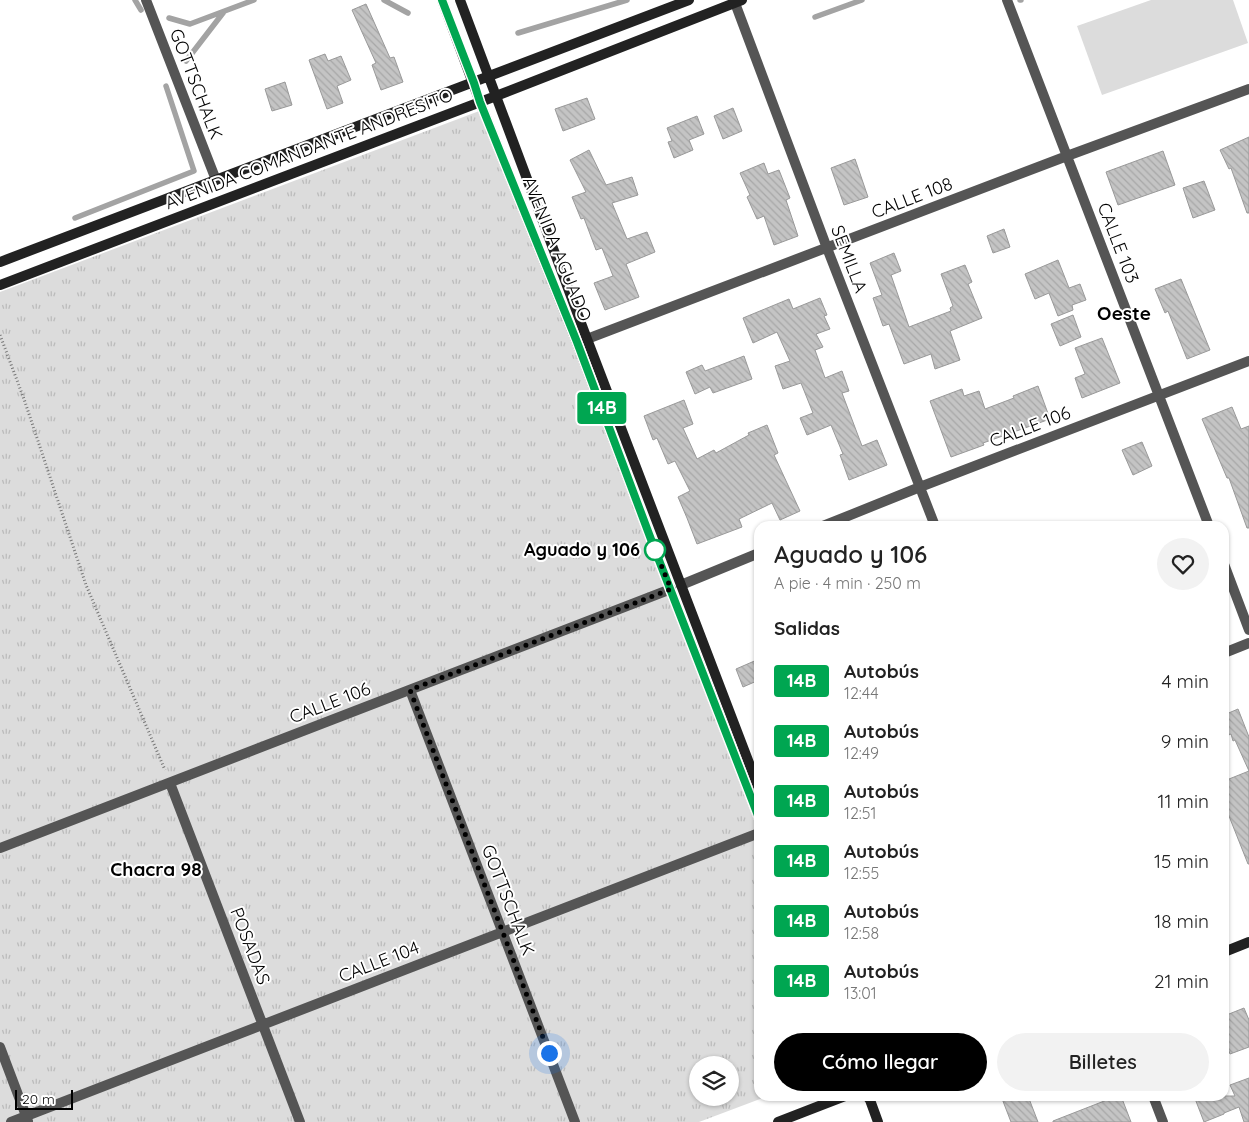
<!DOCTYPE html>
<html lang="es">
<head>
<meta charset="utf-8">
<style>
  body { margin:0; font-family:Quicksand,sans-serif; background:#f2f2f2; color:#222; height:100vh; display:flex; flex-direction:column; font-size:19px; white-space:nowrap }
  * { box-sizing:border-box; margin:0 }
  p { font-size:16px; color:#767676 }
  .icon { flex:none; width:28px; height:28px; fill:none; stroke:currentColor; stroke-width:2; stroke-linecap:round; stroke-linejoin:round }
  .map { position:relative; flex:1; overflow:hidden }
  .sheet { position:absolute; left:754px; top:521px; width:475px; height:580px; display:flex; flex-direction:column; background:#fff; border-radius:15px; box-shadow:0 1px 4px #0004 }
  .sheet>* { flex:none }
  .badge { padding:0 10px; border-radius:4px; font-size:18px; line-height:32px }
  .tools { position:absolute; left:689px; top:1056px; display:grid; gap:10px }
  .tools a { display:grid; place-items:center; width:50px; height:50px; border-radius:50%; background:#fff; box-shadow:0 1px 4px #0004; font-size:25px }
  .scale { position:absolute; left:15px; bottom:12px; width:58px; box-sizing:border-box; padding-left:5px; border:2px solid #000; border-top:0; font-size:14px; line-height:18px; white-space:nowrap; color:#000; -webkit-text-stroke:4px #fff; paint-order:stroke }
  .you { position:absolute; width:25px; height:25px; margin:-12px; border:4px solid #fff; border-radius:50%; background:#1a73e8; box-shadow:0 0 0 8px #1a73e833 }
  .map>.badge { position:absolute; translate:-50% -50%; box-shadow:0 0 0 2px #fff }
  h2 { padding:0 20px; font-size:19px; line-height:45px }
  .round { display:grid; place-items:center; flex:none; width:52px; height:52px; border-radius:26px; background:#f2f2f2 }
  .head { display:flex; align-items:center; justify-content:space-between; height:85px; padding:0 20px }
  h1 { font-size:24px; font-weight:600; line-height:38px }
  .primary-button { display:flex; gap:10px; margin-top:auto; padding:10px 20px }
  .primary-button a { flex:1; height:58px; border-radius:30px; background:#000; color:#fff; font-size:20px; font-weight:600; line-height:58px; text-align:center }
  .primary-button a+a { background:#f2f2f2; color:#222 }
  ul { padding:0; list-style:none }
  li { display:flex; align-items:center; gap:15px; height:60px; padding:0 20px }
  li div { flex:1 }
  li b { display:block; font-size:19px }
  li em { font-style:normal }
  li .badge { min-width:55px; font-weight:700; text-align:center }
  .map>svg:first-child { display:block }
</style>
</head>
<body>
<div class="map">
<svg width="1249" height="1122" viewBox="0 0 1249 1122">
  <defs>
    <pattern id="grass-tufts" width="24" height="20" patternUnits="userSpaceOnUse" patternTransform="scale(1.25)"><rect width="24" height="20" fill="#dcdcdc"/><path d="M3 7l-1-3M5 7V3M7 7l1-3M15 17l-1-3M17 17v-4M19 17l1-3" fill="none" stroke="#bbb"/></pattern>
    <pattern id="building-back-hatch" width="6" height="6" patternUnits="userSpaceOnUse" patternTransform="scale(1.25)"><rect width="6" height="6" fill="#c4c4c4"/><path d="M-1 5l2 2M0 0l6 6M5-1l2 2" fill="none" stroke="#a7a7a7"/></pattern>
  </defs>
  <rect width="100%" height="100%" fill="#fff"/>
  <path fill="url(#grass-tufts)" fill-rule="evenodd" d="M482 110 759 833V1096H768L699 1122H0V292ZM698 1065H730V1098H698Z"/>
  <path fill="#dcdcdc" d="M1151 0H1233L1248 43 1102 95 1077 26Z"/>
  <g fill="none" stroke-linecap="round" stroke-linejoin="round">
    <path stroke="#a3a3a3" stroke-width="5.5" d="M135 0 141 10
      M384 0 408 13
      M1020 0H1021
      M815 17 862 0
      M169 18 190 24 254 0
      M518 33 627 0
      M186 61 223 13
      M75 218 194 171 166 86"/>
  </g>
  <path fill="url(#building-back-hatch)" stroke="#999" d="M366 4 390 58 394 57 403 82 381 90 372 65 376 63 352 10Z
    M325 54 328 61 341 56 351 80 337 86 343 103 327 109 309 60Z
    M285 82 292 105 272 111 265 89Z
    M587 98 595 119 563 131 555 109Z
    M733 108 742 131 723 139 714 116Z
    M697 116 704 134 689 140 693 150 674 158 668 142 672 141 667 128Z
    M1249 137V213H1247L1231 168 1229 169 1220 150Z
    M589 150 606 185 632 177 638 195 612 203 627 239 647 232 655 252 626 264 639 297 605 310 594 283 613 276 602 248 596 250 584 218 581 219 572 197 586 192 570 160Z
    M1163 151 1175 185 1118 205 1106 172Z
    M855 159 868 197 844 205 831 168Z
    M764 163 768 174 779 170 790 198 786 200 798 236 774 245 764 216 757 219 747 197 750 195 740 173Z
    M1204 181 1215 210 1193 218 1183 188Z
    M1004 229 1010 247 993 253 987 236Z
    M894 253 901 271 891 275 909 327 951 311 950 308 953 306 941 274 965 265 972 282 968 284 982 318 950 331 960 360 935 369 931 354 904 364 889 324 883 326 873 298 882 295 870 263Z
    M1058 260 1069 288 1080 284 1086 300 1072 305 1073 310 1058 316 1049 293 1035 299 1025 274Z
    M1181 279 1210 350 1187 359 1168 311 1165 313 1155 289Z
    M820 298 827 315 824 316 830 329 816 334 823 347 815 350 825 378 842 371 849 391 842 393 862 446 877 440 887 465 849 480 840 455 843 454 831 425 807 435 800 418 813 413 801 383 783 389 775 366 790 361 777 332 753 343 743 318 789 299 793 309Z
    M1073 315 1081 337 1060 346 1051 324Z
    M1102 338 1120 383 1082 398 1075 378 1085 374 1075 348Z
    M744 356 752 379 713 393 710 387 695 394 686 372 702 365 705 371Z
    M1038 386 1050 419 983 443 984 445 951 457 930 401 962 389 964 396 979 391 985 409 1014 398 1013 396Z
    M684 400 693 424 683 428 697 459 714 450 716 453 749 435 748 433 767 425 778 453 774 455 800 511 780 520 772 503 739 519 742 527 697 544 687 518 678 497 690 491 675 461 668 464 657 438 653 440 644 416Z
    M1232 407 1241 429 1249 426V528H1247L1229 478H1227L1202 419Z
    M1142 442 1152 466 1133 475 1122 450Z
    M759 659V680L743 687 736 669Z
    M1238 709 1249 737V771L1235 740 1233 741 1231 734 1224 737V715Z
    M1249 771V864H1248L1227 811 1224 813V781Z
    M1244 1008 1249 1020V1047L1230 1054 1229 1051 1224 1053V1016Z
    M1249 1078V1122H1244L1239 1107 1224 1113V1114L1204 1122 1194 1096H1235L1230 1085Z
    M1001 1096H1028L1038 1122H1011Z
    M1117 1096H1121L1131 1122H1053V1121Z"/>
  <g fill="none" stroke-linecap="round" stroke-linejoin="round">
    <path stroke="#777" stroke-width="3" stroke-dasharray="1 2.5" stroke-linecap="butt" d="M0 335 24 399 86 585 165 770"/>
    <path stroke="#555" stroke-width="10" d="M146 0 216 180
      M1007 0 1209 526
      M735 3 827 248 935 526
      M587 339 1067 156 1249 89
      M823 526 920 487 1249 361
      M1224 564 1249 630
      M681 585 759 553
      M1224 653 1249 643
      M410 690 575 1122
      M170 783 300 1122
      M0 848 671 589
      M0 1047 28 1121
      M1153 1096 1163 1122
      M11 1122 759 833"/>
    <path stroke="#222" stroke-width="10" d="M442 0 480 102 577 343 655 550 759 818
      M460 0 587 339 759 789
      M0 262 689 0
      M0 285 496 96 742 0
      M1224 952 1249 942
      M867 1096 870 1100 878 1122
      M778 1122 845 1096"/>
  </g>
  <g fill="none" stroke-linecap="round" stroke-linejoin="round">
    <defs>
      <path id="line" d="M442 0 474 83 480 102 577 342 655 550 759 818"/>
    </defs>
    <use href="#line" stroke="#fff" stroke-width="11"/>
    <use href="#line" stroke="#00a651" stroke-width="8"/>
    <path stroke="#000" stroke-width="5" stroke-dasharray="0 9" d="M549 1053 410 690 671 589 655 550"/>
  </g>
  <circle fill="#fff" stroke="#00a651" stroke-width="2.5" cx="655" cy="550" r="10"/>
  <g text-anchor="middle" stroke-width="4" stroke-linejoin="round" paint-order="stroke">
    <g font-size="18" fill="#000" stroke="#fff">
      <text transform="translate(196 84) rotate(69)" y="6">GOTTSCHALK</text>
      <text transform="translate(309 149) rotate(-21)" y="6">AVENIDA COMANDANTE ANDRESITO</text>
      <text transform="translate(912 198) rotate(-21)" y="6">CALLE 108</text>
      <text transform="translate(1118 243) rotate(69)" y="6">CALLE 103</text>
      <text transform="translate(557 249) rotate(68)" y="6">AVENIDA AGUADO</text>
      <text transform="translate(849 259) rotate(69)" y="6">SEMILLA</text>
      <text transform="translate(1030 427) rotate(-21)" y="6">CALLE 106</text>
      <text transform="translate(330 703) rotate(-21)" y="6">CALLE 106</text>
      <text transform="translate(508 900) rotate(69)" y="6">GOTTSCHALK</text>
      <text transform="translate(250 946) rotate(69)" y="6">POSADAS</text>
      <text transform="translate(379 962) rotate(-21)" y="6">CALLE 104</text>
    </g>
    <g font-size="18" font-weight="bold" fill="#000" stroke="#fff" text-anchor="end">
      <text x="640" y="556">Aguado y 106</text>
    </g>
    <g font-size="19" font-weight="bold" fill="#000" stroke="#fff">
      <text x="1124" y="320">Oeste</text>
      <text x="156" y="876">Chacra 98</text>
    </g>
  </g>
</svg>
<div class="tools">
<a><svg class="icon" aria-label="layers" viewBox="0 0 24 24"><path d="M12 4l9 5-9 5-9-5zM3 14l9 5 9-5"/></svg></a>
</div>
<div class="scale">20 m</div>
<div class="you" style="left:549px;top:1053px"></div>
<b class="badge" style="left:602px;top:408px;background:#00a651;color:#fff">14B</b>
<section class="sheet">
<div class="head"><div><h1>Aguado y 106</h1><p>A pie · 4 min · 250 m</p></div><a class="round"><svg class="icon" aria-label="heart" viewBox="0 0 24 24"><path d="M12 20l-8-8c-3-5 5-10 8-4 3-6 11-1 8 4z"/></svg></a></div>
<h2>Salidas</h2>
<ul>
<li><span class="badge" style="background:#00a651;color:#fff">14B</span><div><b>Autobús</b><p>12:44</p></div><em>4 min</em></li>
<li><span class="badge" style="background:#00a651;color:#fff">14B</span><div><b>Autobús</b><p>12:49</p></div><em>9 min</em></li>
<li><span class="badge" style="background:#00a651;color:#fff">14B</span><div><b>Autobús</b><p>12:51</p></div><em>11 min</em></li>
<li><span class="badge" style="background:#00a651;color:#fff">14B</span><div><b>Autobús</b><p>12:55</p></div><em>15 min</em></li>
<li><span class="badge" style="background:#00a651;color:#fff">14B</span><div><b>Autobús</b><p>12:58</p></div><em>18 min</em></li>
<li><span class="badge" style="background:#00a651;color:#fff">14B</span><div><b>Autobús</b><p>13:01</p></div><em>21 min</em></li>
</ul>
<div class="primary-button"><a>Cómo llegar</a><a>Billetes</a></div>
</section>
</div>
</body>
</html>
